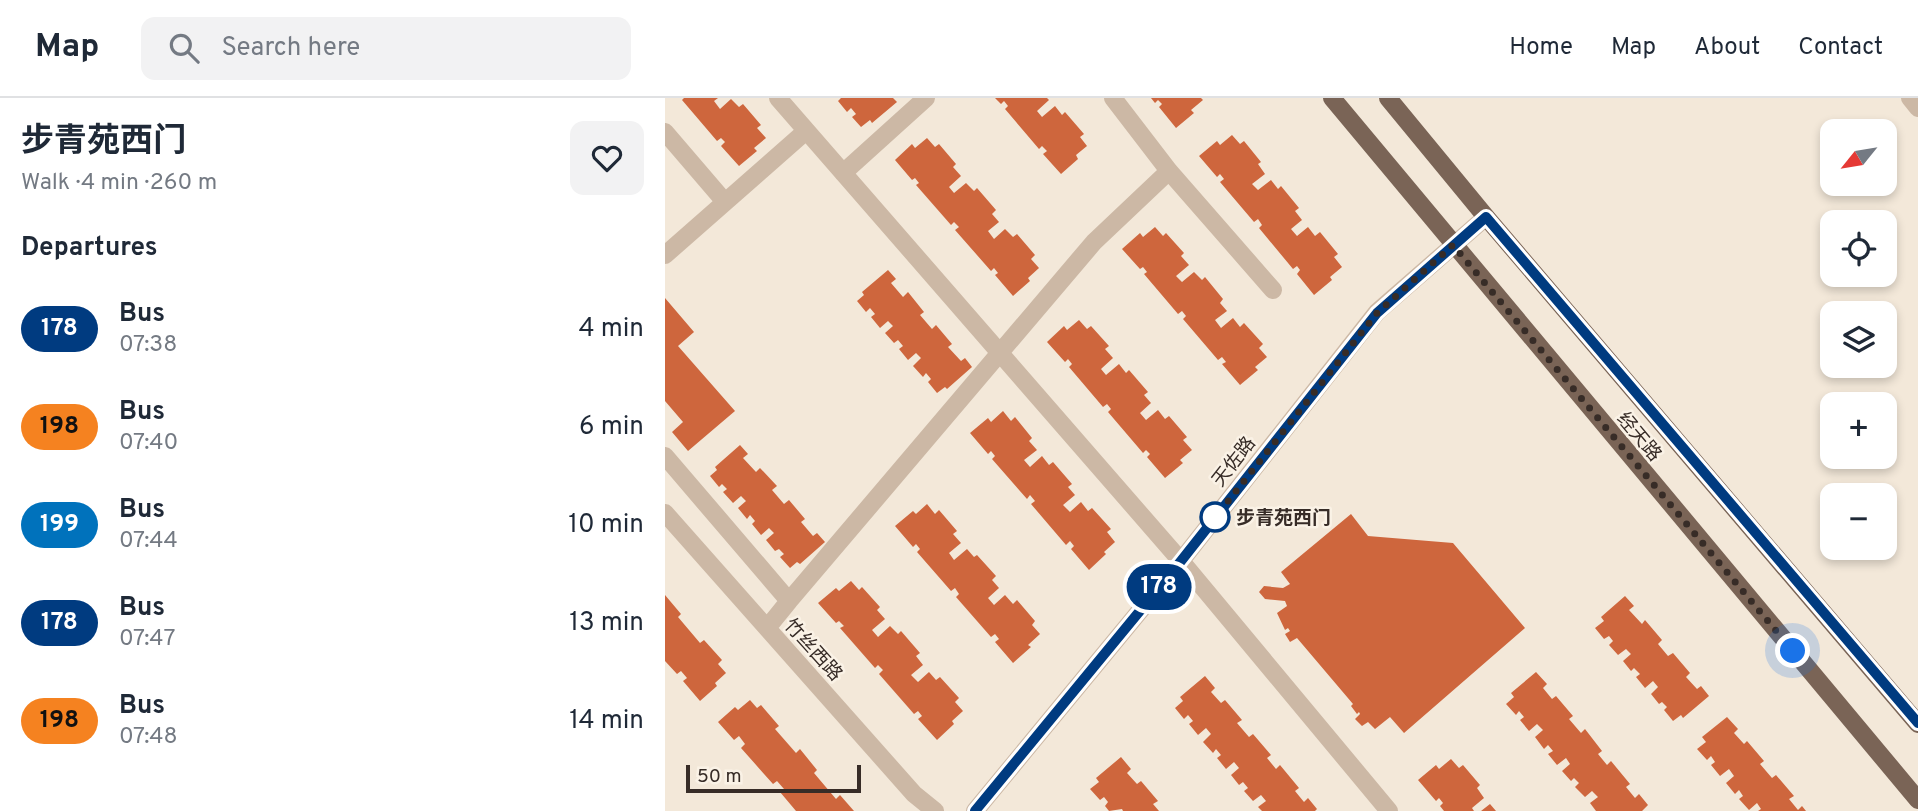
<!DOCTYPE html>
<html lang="en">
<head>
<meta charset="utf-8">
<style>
  body { margin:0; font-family:Overpass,"Noto Sans SC",sans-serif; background:#f2f2f3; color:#1f2937; height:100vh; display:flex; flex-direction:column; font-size:26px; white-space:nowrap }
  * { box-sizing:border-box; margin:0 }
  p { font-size:23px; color:#747a83 }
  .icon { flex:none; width:38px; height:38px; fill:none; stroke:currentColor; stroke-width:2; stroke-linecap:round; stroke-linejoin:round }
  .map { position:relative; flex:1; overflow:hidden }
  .sheet { display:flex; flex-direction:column; background:#fff; width:665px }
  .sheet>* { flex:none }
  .badge { padding:0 14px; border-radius:23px; font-size:24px; line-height:46px }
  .needle { width:46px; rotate:240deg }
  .controls { position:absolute; left:1155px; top:21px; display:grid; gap:14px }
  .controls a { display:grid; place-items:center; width:77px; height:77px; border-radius:14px; background:#fff; box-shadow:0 4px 10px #0003; font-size:35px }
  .scale { position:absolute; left:21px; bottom:18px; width:175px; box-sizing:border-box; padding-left:7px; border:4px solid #372c27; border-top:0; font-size:19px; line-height:24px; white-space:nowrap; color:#372c27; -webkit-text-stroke:5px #faf2e6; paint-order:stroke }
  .you { position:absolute; width:35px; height:35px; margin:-18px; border:5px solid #fff; border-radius:50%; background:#1a73e8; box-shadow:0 0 0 10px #1a73e833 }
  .map>.badge { position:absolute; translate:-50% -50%; box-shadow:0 0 0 4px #fff }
  h2 { padding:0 21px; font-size:26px; line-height:63px }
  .round { display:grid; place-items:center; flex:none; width:74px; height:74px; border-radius:14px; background:#f2f2f3 }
  .overview { display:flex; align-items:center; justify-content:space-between; height:119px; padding:0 21px }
  h1 { font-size:33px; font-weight:700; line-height:52px }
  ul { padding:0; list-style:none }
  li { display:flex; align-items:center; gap:21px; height:98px; padding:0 21px }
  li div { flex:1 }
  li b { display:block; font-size:26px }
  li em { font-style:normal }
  li .badge { min-width:77px; font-weight:700; text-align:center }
  header { display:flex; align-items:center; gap:42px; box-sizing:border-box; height:98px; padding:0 35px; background:#fff; border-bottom:2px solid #e0e1e3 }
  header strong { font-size:33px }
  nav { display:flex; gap:38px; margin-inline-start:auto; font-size:24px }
  .search { width:490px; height:63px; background:#f2f2f3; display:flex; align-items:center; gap:18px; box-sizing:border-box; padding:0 24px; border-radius:14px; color:#747a83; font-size:26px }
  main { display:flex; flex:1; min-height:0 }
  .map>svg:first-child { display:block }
</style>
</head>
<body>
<header>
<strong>Map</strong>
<div class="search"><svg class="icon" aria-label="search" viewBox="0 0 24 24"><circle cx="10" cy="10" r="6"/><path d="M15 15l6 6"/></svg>Search here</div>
<nav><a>Home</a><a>Map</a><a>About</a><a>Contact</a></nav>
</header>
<main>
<section class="sheet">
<div class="overview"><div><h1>步青苑西门</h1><p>Walk · 4 min · 260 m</p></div><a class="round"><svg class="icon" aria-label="heart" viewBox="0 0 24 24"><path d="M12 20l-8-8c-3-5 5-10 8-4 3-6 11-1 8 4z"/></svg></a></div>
<h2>Departures</h2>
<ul>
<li><span class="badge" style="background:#003b80;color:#fff">178</span><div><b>Bus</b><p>07:38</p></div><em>4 min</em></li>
<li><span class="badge" style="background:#f58220;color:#111">198</span><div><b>Bus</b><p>07:40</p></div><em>6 min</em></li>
<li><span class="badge" style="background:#0072bc;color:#fff">199</span><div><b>Bus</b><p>07:44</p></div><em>10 min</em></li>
<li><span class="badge" style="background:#003b80;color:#fff">178</span><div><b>Bus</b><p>07:47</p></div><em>13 min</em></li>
<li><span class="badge" style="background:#f58220;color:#111">198</span><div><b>Bus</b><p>07:48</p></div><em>14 min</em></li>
</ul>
</section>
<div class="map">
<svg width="1253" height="713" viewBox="0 0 1253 713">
  <rect width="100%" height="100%" fill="#f3e8d9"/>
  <path fill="#ce663d" d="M19 0H53L49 3 55 11 66 1 74 9 78 6 96 27 92 30 101 40 89 50 92 53 74 68 56 48 60 44 56 40 52 43 17 2Z
    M176 0H228L232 4 207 25 205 22 196 29 187 19 191 16 186 10 182 14 173 3Z
    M330 0H382L384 2 372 13 377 19 390 8 397 17 400 14 419 36 415 39 422 48 411 57 413 61 396 76 378 56 382 53 377 48 374 51 340 11 343 8 339 3 336 6Z
    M486 0H536L538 2 526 12 529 15 511 30 494 9 497 6 493 2 490 5Z
    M567 37 575 46 579 43 596 64 593 66 600 76 587 86 593 92 606 82 613 91 616 88 634 110 630 113 637 122 626 131 632 138 643 129 650 138 655 134 673 156 669 159 677 169 665 179 667 182 649 197 632 176 635 172 632 168 628 171 594 130 597 127 593 121 589 124 555 84 559 81 555 76 552 79 534 58 552 43 555 47Z
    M262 40 270 49 274 46 291 66 288 69 296 78 284 89 289 95 301 85 309 93 312 90 331 112 327 116 334 124 323 133 329 141 340 131 348 139 352 136 370 157 366 161 374 170 363 180 365 183 348 198 330 177 333 175 329 170 326 173 290 132 294 129 289 124 286 127 251 87 254 85 250 80 247 82 230 62 247 46 250 50Z
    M490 129 498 138 501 135 519 155 516 158 524 167 511 178 517 184 529 174 537 182 540 179 558 201 555 205 562 213 550 222 556 230 568 220 575 229 579 225 598 246 594 250 602 259 590 269 593 272 575 287 557 266 561 264 557 259 553 262 518 221 521 218 517 213 513 216 479 176 482 174 478 169 475 171 457 151 475 135 478 139Z
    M223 172 231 181 226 185 238 199 243 194 259 214 255 217 267 231 271 227 287 246 283 249 296 263 300 260 307 269 282 291 280 289 272 295 263 284 266 281 261 275 258 279 248 268 256 260 251 255 243 262 234 251 238 248 233 242 229 245 220 235 228 228 223 223 215 230 206 219 210 216 205 210 201 214 192 203 199 197 197 194Z
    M0 200 29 234 13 248 70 313 23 353 7 334 18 324 0 303Z
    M414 222 422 231 426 228 444 248 440 251 448 260 436 271 441 277 454 266 461 275 464 272 483 294 479 297 486 305 475 315 481 322 493 312 500 321 504 318 522 339 518 342 527 352 515 362 518 365 500 380 482 359 485 356 481 352 478 355 443 314 446 311 442 306 438 309 404 269 407 266 403 261 400 264 382 244 399 228 402 232Z
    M338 313 346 323 350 319 367 340 364 343 372 352 359 362 365 369 377 358 384 367 388 364 407 386 403 389 410 397 398 407 405 414 416 404 423 413 427 410 446 431 442 434 450 444 439 454 441 456 424 472 406 451 409 448 405 443 401 447 366 406 370 403 365 397 362 401 327 361 330 358 326 353 323 356 305 335 323 320 326 324Z
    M75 347 83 356 78 360 91 374 95 370 112 388 107 392 119 406 124 402 140 421 136 424 148 438 152 435 160 444 135 466 132 464 125 470 115 459 119 456 114 451 110 453 101 442 109 435 104 430 96 437 87 426 90 423 85 417 82 421 73 410 81 403 76 398 68 405 58 394 62 391 57 386 54 389 45 378 52 372 50 369Z
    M262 406 270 416 274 412 292 433 288 436 296 445 284 455 289 462 302 451 309 459 312 457 331 478 327 482 334 490 323 500 329 507 340 497 348 506 352 502 370 523 367 527 375 536 363 547 366 549 348 565 330 544 334 541 330 536 326 539 291 499 294 496 290 490 286 493 252 454 255 451 251 446 248 449 230 428 248 413 251 416Z
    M686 416 703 438 788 445 860 530 739 635 725 619 710 631 703 624 697 628 690 621 695 616 694 614 692 616 686 608 688 606 632 540 625 544 620 536 625 533 623 530 620 532 612 515 622 508 620 503 600 501 594 494 599 488 618 490 625 486 616 474Z
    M186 483 194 492 197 489 215 509 212 512 220 521 207 532 213 539 225 528 233 536 236 533 255 555 251 558 258 567 246 577 253 584 264 574 271 582 275 579 294 600 290 604 298 613 287 623 289 626 272 642 253 621 257 618 253 613 249 616 214 576 218 572 213 567 210 570 175 530 179 528 174 523 171 525 153 505 171 490 174 493Z
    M0 497 16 516 13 519 35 545 39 542 57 562 53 566 61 575 50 585 52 588 35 603 18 583 22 580 16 573 12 576 0 563Z
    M960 498 969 508 964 512 977 526 980 522 997 542 993 546 1003 558 1008 555 1025 575 1021 579 1032 591 1036 588 1044 598 1018 620 1016 617 1008 623 999 612 1002 609 997 604 994 606 986 596 993 589 988 583 980 590 971 579 975 576 969 570 966 573 958 563 966 556 961 551 953 557 944 547 948 543 944 538 939 541 930 530 939 523 936 519Z
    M871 574 882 586 878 590 887 601 891 598 908 618 904 621 916 635 920 631 937 653 933 656 942 667 946 663 965 686 961 689 970 700 974 696 983 707 977 713H931L925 705 933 699 927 693 920 699 910 689 914 685 909 680 906 683 897 673 905 666 901 660 892 667 883 656 888 653 883 647 879 651 870 639 878 632 872 626 864 633 855 622 859 619 854 613 851 617 841 606 849 599 846 595Z
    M540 578 550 590 546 594 556 605 560 602 577 622 572 625 584 639 588 636 606 657 602 660 611 671 615 667 634 690 630 693 639 704 643 700 652 711 650 713H597L593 709 601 703 596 697 588 703 579 693 583 690 578 684 574 687 566 677 574 670 569 664 561 671 552 660 556 657 551 651 548 655 538 644 546 636 541 630 533 637 524 626 528 623 523 617 519 621 510 610 518 603 515 599Z
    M85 602 92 610 96 607 114 628 110 631 131 655 135 651 152 672 149 675 171 701 175 697 189 713H131L115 694 119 691 112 683 108 686 76 650 80 646 74 638 69 642 53 624 70 609 73 612Z
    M1062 619 1073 631 1069 635 1079 646 1082 643 1099 663 1095 666 1107 680 1111 677 1129 698 1124 701 1133 712 1137 708 1141 713H1093L1096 711 1092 705 1084 712 1074 701 1078 698 1074 692 1070 696 1061 685 1069 678 1064 671 1055 678 1046 667 1050 664 1046 658 1042 662 1032 651 1041 644 1037 639Z
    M456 659 466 671 462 675 472 686 476 683 493 703 488 706 494 713H458L457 711 444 713 440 708 443 704 439 699 435 702 425 691 434 684 431 680Z
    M786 661 794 670 798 667 815 687 812 690 819 700 807 710 809 713H779L775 708 778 705 774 700 771 703 753 682 771 667 774 671Z
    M825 706 831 713H816Z"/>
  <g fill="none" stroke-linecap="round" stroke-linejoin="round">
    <path stroke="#ccb8a5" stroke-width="18" d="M113 0 516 463 724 713
      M448 0 504 73 608 192
      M1245 0 1253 10
      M0 34 60 104
      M178 75 261 0
      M0 157 141 33
      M0 358 124 503 429 144 504 73
      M0 415 249 696 270 713
      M102 530 124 503
      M310 713 516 463 712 214 821 119"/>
    <path stroke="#7a6456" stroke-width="18" d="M667 0 1253 702
      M723 0 821 119 1253 626"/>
  </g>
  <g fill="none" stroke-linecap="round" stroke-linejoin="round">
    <defs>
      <path id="line" d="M310 713 516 463 712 215 821 119 1253 625"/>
    </defs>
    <use href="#line" stroke="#fff" stroke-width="16"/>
    <use href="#line" stroke="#003b80" stroke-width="10"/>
    <path stroke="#372c27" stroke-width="7" stroke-dasharray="0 12.6" d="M550 419 549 421 712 215 788 147 1128 553"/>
  </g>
  <circle fill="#fff" stroke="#003b80" stroke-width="3.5" cx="550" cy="419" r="14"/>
  <g text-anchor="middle" stroke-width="5" stroke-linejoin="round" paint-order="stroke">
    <g font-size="19" fill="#372c27" stroke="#faf2e6">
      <text transform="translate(975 338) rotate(50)" y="7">经天路</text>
      <text transform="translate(568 363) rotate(-52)" y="7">天佐路</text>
      <text transform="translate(149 551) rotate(48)" y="7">竹丝西路</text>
    </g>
    <g font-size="19" font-weight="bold" fill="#372c27" stroke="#faf2e6" text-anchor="start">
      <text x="571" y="426">步青苑西门</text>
    </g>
  </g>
</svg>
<div class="controls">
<a><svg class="needle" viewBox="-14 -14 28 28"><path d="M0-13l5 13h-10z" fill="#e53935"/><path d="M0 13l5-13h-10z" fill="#747a83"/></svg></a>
<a><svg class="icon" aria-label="locate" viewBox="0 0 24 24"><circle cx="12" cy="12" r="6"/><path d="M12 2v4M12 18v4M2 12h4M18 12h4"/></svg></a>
<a><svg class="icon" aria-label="layers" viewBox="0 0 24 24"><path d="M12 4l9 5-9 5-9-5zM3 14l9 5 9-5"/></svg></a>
<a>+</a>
<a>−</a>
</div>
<div class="scale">50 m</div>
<div class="you" style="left:1128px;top:553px"></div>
<b class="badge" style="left:494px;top:489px;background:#003b80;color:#fff">178</b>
</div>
</main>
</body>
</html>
